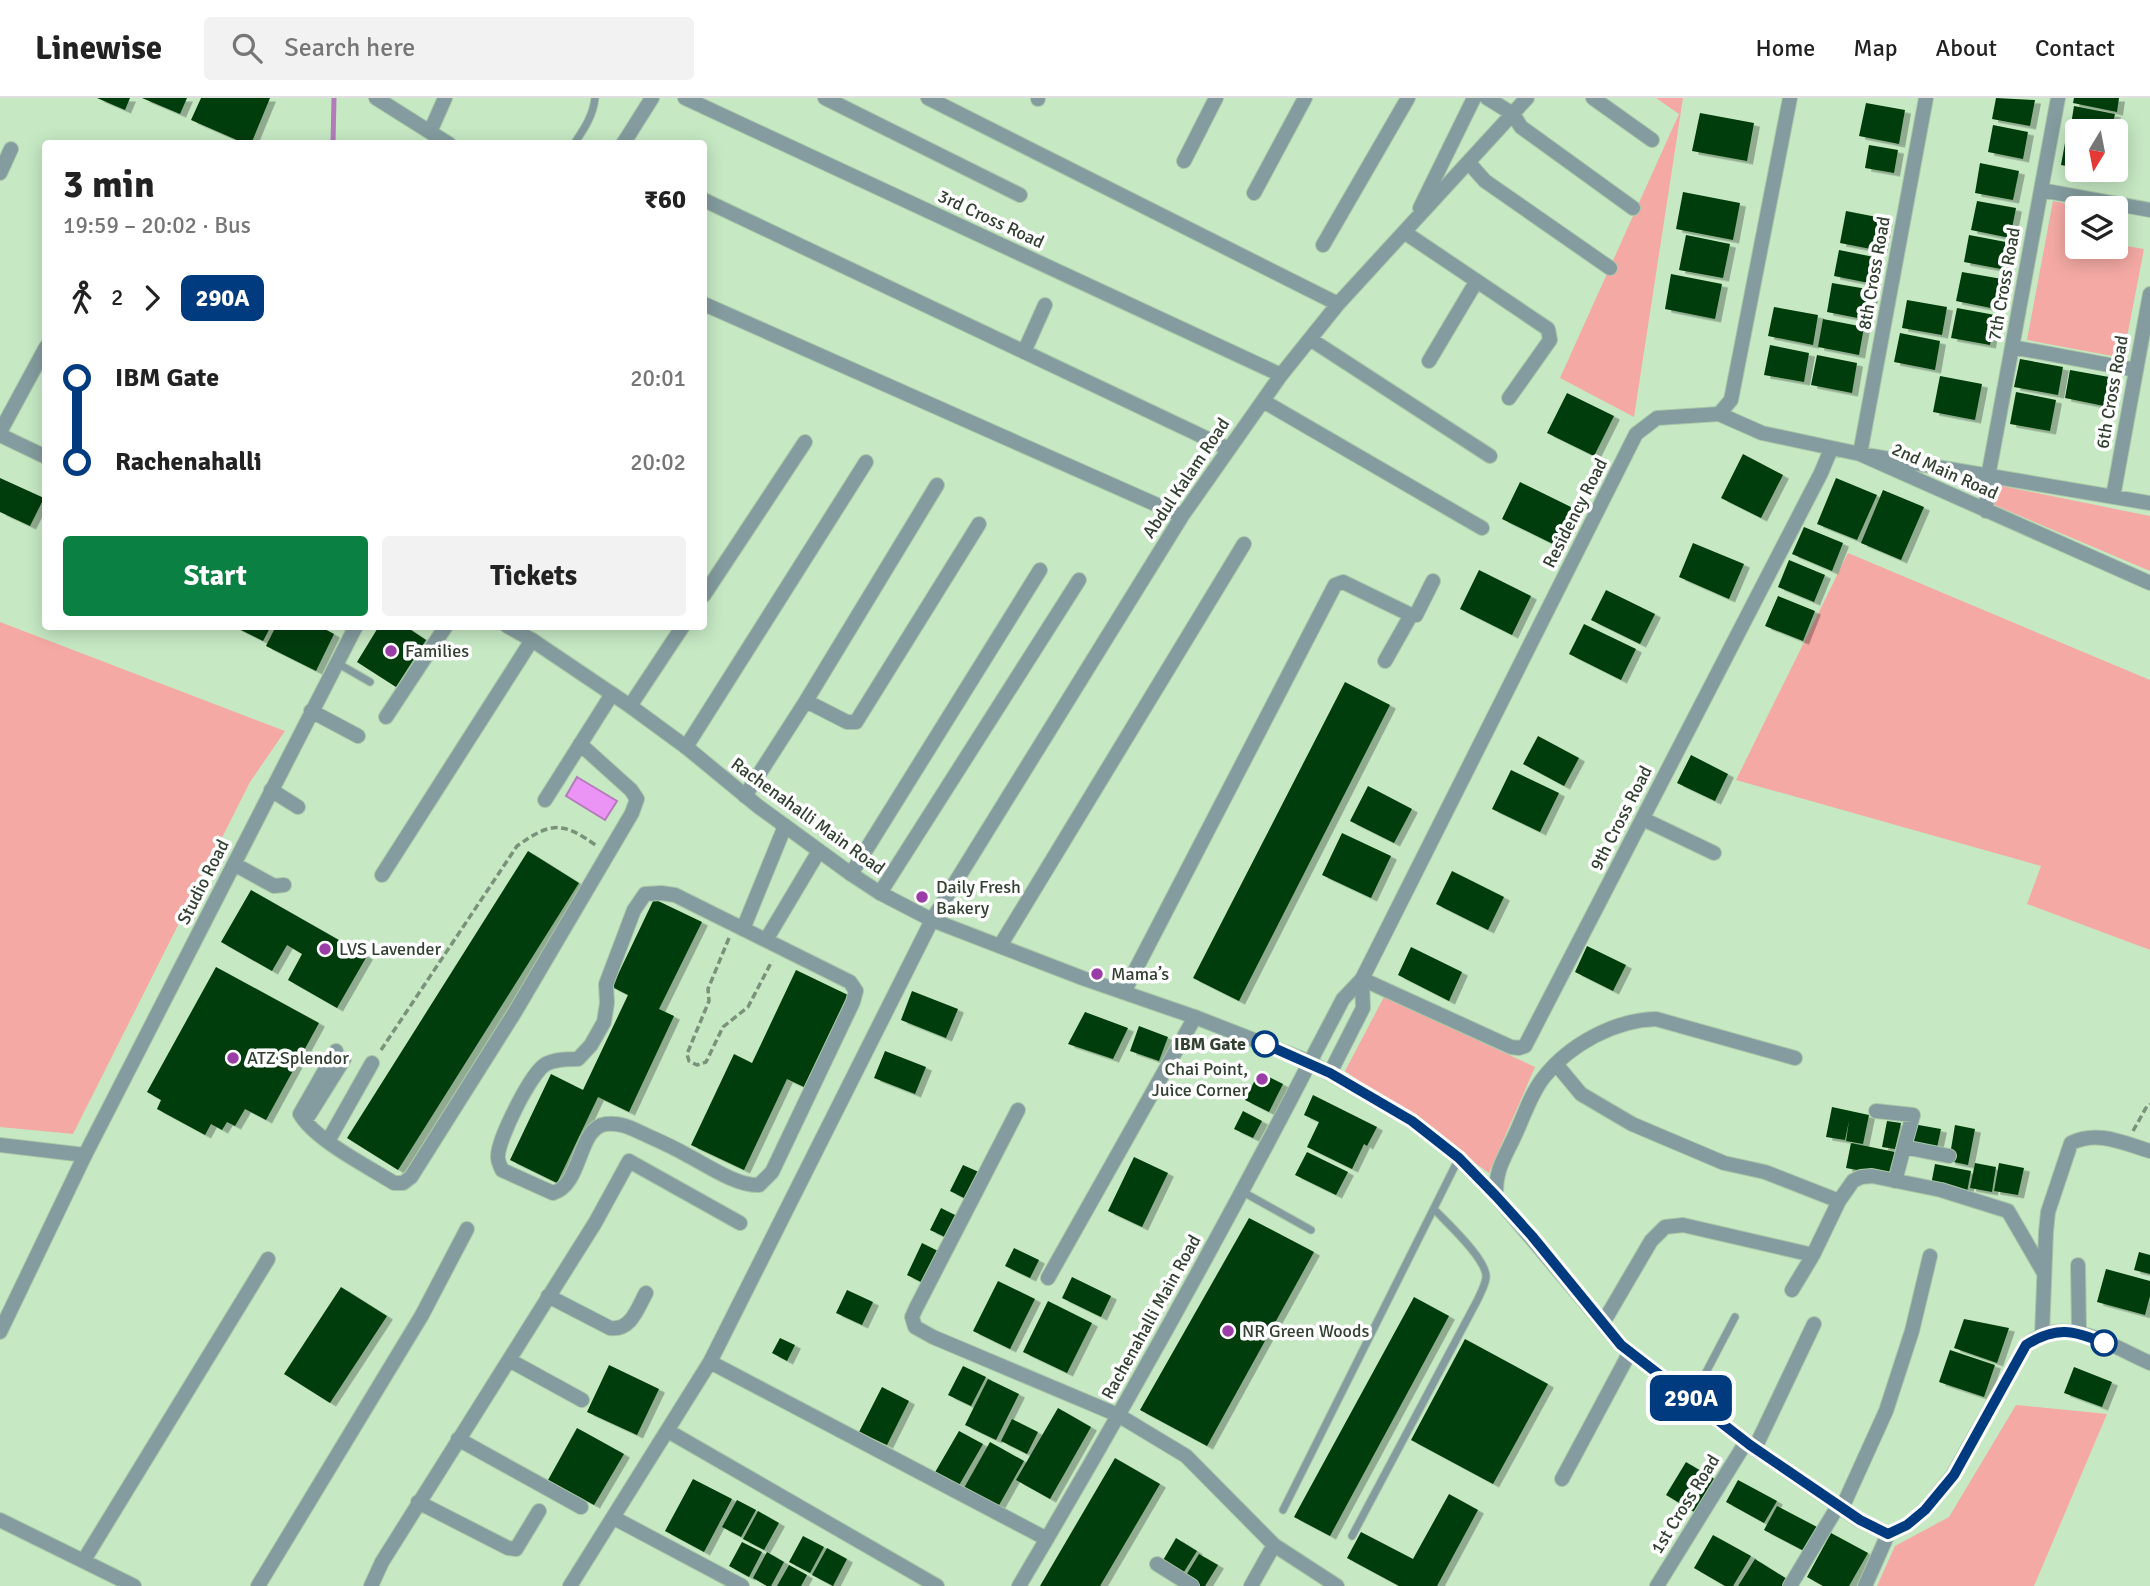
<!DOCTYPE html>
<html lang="en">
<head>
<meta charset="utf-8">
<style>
  body { margin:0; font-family:Signika,sans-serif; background:#f2f2f2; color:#222; height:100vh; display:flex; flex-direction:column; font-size:26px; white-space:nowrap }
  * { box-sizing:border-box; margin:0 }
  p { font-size:23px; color:#767676 }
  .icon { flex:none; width:38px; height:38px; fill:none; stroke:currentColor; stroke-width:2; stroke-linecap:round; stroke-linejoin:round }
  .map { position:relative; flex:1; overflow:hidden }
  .side { position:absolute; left:42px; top:42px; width:665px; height:490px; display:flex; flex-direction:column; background:#fff; border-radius:7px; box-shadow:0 4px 18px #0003 }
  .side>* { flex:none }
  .badge { padding:0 14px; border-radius:10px; font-size:24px; line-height:46px }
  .needle { width:46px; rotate:190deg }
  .fabs { position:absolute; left:2065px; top:21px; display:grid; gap:14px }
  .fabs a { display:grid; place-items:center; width:63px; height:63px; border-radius:7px; background:#fff; box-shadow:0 4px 18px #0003; font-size:35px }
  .map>.badge { position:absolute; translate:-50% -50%; box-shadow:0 0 0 4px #fff }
  .legs { display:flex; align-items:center; gap:10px; height:77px; padding:0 21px; font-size:23px }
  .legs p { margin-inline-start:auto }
  .summary { display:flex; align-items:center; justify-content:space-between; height:119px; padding:0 21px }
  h1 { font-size:38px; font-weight:700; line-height:52px }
  .primary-button { display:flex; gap:14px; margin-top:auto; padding:14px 21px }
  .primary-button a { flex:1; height:80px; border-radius:7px; background:#0b8043; color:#fff; font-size:28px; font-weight:700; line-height:80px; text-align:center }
  .primary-button a+a { background:#f2f2f2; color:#222 }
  ul { padding:0 21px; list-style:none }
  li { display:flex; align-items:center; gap:24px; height:84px; font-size:26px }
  li i { display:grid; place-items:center; width:10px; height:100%; margin:0 9px; background:currentColor }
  li i::after { content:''; width:18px; height:18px; margin:-9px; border:5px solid; border-radius:50%; background:#fff }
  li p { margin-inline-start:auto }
  li:first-child i { background:linear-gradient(#0000 50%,currentColor 0) }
  li:last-child i { background:linear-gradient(currentColor 50%,#0000 0) }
  header { display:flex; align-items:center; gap:42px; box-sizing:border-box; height:98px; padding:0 35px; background:#fff; border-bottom:2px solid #e0e0e0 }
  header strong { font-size:33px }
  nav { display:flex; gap:38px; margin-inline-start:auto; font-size:24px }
  .search { width:490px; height:63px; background:#f2f2f2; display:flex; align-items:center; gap:18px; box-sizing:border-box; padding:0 24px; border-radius:7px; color:#767676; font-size:26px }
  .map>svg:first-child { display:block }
</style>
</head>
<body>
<header>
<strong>Linewise</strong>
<div class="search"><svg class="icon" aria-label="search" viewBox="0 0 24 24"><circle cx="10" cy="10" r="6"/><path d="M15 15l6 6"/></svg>Search here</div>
<nav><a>Home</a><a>Map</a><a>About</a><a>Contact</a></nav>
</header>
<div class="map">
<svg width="2150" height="1488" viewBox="0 0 2150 1488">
  <defs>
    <filter id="shadow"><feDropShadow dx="6" dy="3.5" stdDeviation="0" flood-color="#0004"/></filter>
  </defs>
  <rect width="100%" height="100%" fill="#c6e9c4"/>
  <path fill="#f4a9a4" d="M1656 0H1683L1634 319 1560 280 1679 16Z
    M2053 103 2091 110H2077V149H2116V115L2126 117 2120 147 2144 151 2123 260 2027 242Z
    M1997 387 2150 418V473L1992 406 1991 392Z
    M1848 455 2150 582V852L2027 806 2041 768 1736 682Z
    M0 524 285 633 250 684 73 1036 0 1029Z
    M1384 899 1535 969 1489 1075 1345 973Z
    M2016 1307 2107 1316 2034 1488H1877L1895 1448 1949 1419Z"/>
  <path fill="#ec94f6" stroke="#b47bbb" stroke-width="2" d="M577 679 617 703 605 722 566 698Z"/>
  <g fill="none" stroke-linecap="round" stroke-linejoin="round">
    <path stroke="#b47bbb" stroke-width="5" d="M333 46 334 0"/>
  </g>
  <path fill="#053d08" filter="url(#shadow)" d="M97 0H130L125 12Z
    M142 0H187L180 16Z
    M201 0H270L251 46H246L191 22Z
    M1996 0 2035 2 2030 28 1992 21Z
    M2074 0H2119L2117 14 2073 5Z
    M1866 5 1905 12 1899 46 1859 38Z
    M2074 8 2115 16 2111 33H2077V41L2069 39Z
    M1700 15 1754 25 1747 63 1692 53Z
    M1993 27 2028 34 2023 61 1988 54Z
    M2065 45 2077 47V70L2061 67Z
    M1869 47 1898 52 1894 75 1865 70Z
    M1980 65 2019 73 2013 102 1975 95Z
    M1683 94 1740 105 1733 142 1676 131Z
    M1977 103 2016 110 2010 140 1971 132Z
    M1846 113 1887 121 1881 153 1840 145Z
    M1686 137 1730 146 1723 180 1679 172Z
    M1969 137 2011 145 2006 172 1964 164Z
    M1839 152 1879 160 1874 186 1834 178Z
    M1962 174 2002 181 1996 211 1956 203Z
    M1671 176 1722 186 1715 221 1665 211Z
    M1832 185 1873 192 1868 222 1827 214Z
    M1907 202 1947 209 1942 237 1902 230Z
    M1774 209 1818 217 1813 247 1768 238Z
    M1957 210 1995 217 1990 247 1951 240Z
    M1823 221 1864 229 1859 257 1818 249Z
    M1900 235 1940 243 1935 272 1894 264Z
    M1770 247 1809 255 1804 284 1764 277Z
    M1817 257 1857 265 1852 295 1811 287Z
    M2020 261 2063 269 2058 297 2014 289Z
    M2070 272 2109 279 2104 308 2065 300Z
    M1940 278 1982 286 1975 322 1933 314Z
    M2016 294 2056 302 2050 333 2010 326Z
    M1567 295 1614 318 1594 358 1547 335Z
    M1743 356 1783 377 1761 420 1721 400Z
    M0 380 44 400 30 428 0 414Z
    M1836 380 1877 397 1857 442 1817 426Z
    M1520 384 1573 410 1555 447 1502 421Z
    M1883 392 1924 409 1901 462 1861 445Z
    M1804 429 1843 445 1832 473 1792 456Z
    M1693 445 1744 466 1729 501 1679 479Z
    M1789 462 1825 477 1814 504 1778 489Z
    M1479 472 1531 498 1512 537 1460 511Z
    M1606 492 1655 516 1640 546 1591 522Z
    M1778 498 1815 513 1803 543 1765 528Z
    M1584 526 1636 551 1621 582 1569 556Z
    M233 528H271L263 543Z
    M276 528H319L334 536 316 573 266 548Z
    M379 528H405L426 542 396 589 357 564Z
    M1345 584 1390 607 1239 903 1193 880Z
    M1538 638 1579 660 1564 688 1523 666Z
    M1691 657 1728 676 1715 703 1677 685Z
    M1511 672 1559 695 1540 734 1492 711Z
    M1368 688 1412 711 1394 745 1350 723Z
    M1342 735 1391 758 1371 800 1322 777Z
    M528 753 579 785 398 1072 347 1040Z
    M1452 773 1504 799 1488 832 1436 806Z
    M251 792 367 858 337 910 288 882 302 856 287 847 272 873 221 844Z
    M654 801 702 824 659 911 674 918 629 1014 598 999 557 1085 510 1062 551 976 583 992 628 897 612 889Z
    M1587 848 1626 867 1613 893 1575 874Z
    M1411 849 1462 874 1449 903 1398 877Z
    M216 869 319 925 266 1022 245 1011 235 1028 227 1024 222 1032 211 1026 205 1037 157 1011 161 1002 147 994Z
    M796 872 848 897 804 989 787 981 744 1072 691 1047 734 956 752 965Z
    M912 893 958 911 946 940 901 922Z
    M1085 914 1128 930 1113 961 1068 946Z
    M1139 928 1168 939 1159 963 1130 953Z
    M885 953 926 969 915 996 874 980Z
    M1259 974 1283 986 1269 1014 1245 1002Z
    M1313 997 1377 1029 1367 1048 1364 1046 1352 1071 1307 1049 1319 1024 1304 1017Z
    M1832 1009 1869 1017 1863 1046 1846 1043 1849 1023 1845 1042 1826 1039Z
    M1243 1013 1262 1023 1253 1040 1234 1031Z
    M1887 1023 1901 1025 1895 1051 1882 1049Z
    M1913 1026 1941 1031 1936 1054 1909 1049Z
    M1955 1027 1975 1031 1968 1067 1949 1063Z
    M1851 1045 1895 1054 1890 1078 1846 1070Z
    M1307 1054 1348 1074 1336 1097 1295 1077Z
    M1134 1059 1168 1075 1142 1129 1108 1113Z
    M1975 1065 1996 1069 1992 1094 1970 1090Z
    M1999 1065 2024 1070 2018 1097 1994 1093Z
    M1935 1066 1971 1073 1967 1094 1931 1087Z
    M963 1067 981 1075 968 1102 950 1093Z
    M941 1110 957 1118 947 1140 930 1132Z
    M1249 1120 1314 1154 1207 1348 1140 1312Z
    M922 1145 938 1153 923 1185 907 1177Z
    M1014 1150 1039 1162 1030 1180 1005 1168Z
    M2139 1154 2150 1157V1176L2134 1172Z
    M2106 1171 2150 1183V1198L2145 1217 2097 1204Z
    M1072 1179 1111 1198 1101 1219 1062 1200Z
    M998 1183 1035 1201 1010 1251 973 1233Z
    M341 1189 387 1218 330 1305 284 1276Z
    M847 1192 873 1204 862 1227 836 1215Z
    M1414 1199 1449 1218 1330 1438 1294 1419Z
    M1048 1203 1092 1225 1067 1275 1023 1254Z
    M1964 1221 2009 1230 1997 1265 1954 1250Z
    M780 1240 795 1247 787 1263 772 1255Z
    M1465 1241 1548 1286 1493 1386 1411 1342Z
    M1950 1252 1995 1267 1984 1299 1939 1284Z
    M609 1267 659 1291 637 1337 587 1314Z
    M963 1268 986 1279 971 1308 948 1297Z
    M2074 1269 2112 1284 2102 1309 2064 1295Z
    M988 1281 1019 1296 996 1342 965 1327Z
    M882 1289 909 1303 887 1347 859 1334Z
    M1058 1310 1091 1329 1050 1401 1016 1382Z
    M1012 1321 1038 1334 1027 1356 1001 1343Z
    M577 1330 624 1356 594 1407 548 1382Z
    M959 1333 983 1346 958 1389 934 1376Z
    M990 1344 1024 1363 998 1409 964 1390Z
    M1115 1360 1160 1386 1100 1488H1040Z
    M1686 1364 1716 1382 1696 1415 1666 1397Z
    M693 1381 732 1401 704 1454 665 1433Z
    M1738 1382 1777 1403 1764 1425 1726 1404Z
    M1449 1396 1478 1412 1437 1488H1399L1347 1460 1361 1434 1413 1461Z
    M737 1402 756 1412 741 1439 722 1429Z
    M1777 1408 1817 1429 1804 1453 1764 1432Z
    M758 1413 779 1425 764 1452 743 1441Z
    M1831 1435 1868 1455 1849 1488H1823L1807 1479Z
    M1713 1437 1751 1458 1733 1488H1725L1694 1470Z
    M803 1438 824 1449 810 1475 789 1464Z
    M1176 1440 1197 1453 1182 1477 1162 1464Z
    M742 1444 762 1454 749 1479 729 1468Z
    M827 1450 847 1461 833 1488 812 1477Z
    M767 1454 784 1464 771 1488H767L753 1480Z
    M1199 1456 1218 1467 1205 1488H1200L1185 1479Z
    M1755 1461 1787 1481 1782 1488H1738Z
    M789 1467 807 1477 801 1488H777Z"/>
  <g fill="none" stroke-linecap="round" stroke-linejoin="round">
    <defs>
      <path id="service" d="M574 46C584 31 593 18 595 0
        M337 565 370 584
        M1243 1094 1311 1132
        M1692 1301 1735 1219
        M1283 1412 1459 1060
        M1352 1438 1478 1201C1481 1194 1485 1187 1486 1180 1488 1162 1446 1124 1434 1111"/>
      <path id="minor" d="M376 0 449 46
        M685 0 1281 277
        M825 0 1020 97
        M928 0 1338 206
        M1487 0 1513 16 1521 29 1633 110
        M1593 0 1652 42
        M1926 0 1860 356 2150 405
        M1038 1V0
        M430 34 445 0
        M623 46 652 0
        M1184 63 1216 0
        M1469 65 1485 83 1610 170
        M0 75 11 51
        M2041 92 2150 112
        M1254 95 1305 0
        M704 102 1229 351
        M1420 110 1474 0
        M1404 134 1548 231 1550 242 1509 300
        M1323 147 1408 0
        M704 206 1182 418
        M1310 241 1490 358
        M2012 249 2136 272
        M1024 254 1045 207
        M1429 263 1476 184
        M1263 303 1482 430
        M1719 316 1762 335 1860 356 2150 485
        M0 334 46 249
        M2113 399 2150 196
        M1986 413 1988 379 2058 0
        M704 497 805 344
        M1385 563 1411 517
        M806 603 847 624H856L979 426
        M630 608 683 528
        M311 613 358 638
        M386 619 446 528
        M686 649 866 364
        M271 692 298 709
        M745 698 806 603 937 387
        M545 702 612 596
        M1643 721 1714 755
        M234 766 274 788 284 787
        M851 776 1040 472
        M382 777 532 542
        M661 795 675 797 850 884 856 893 853 904 772 1074 759 1087C736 1088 705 1066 685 1056 673 1049 659 1043 646 1037 633 1031 621 1024 606 1026 577 1030 583 1086 553 1095L502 1072C500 1067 497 1062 498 1057 499 1040 531 974 546 966 555 961 568 961 578 961L591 947 604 924 607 905 606 886 634 812 645 796Z
        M880 795 1079 482
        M743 831 785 728
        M766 842 819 753
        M1000 848 1244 446
        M1362 881 1511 949 1519 950 1525 948 1821 375 1831 351
        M1124 894 1335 487 1343 484 1411 517H1416L1433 483
        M336 953 300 1016C315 1042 367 1068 394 1085H403L411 1079 515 914 632 715 637 701 631 692 580 646
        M1556 966 1581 996 1632 1026 1724 1065 1765 1074 1839 1103
        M1018 1012 916 1210 912 1219 915 1229 933 1239 1118 1317 1186 1358 1274 1447 1337 1488
        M1876 1013 1913 1017 1904 1049
        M309 1017 344 961
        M328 1043 372 965
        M85 1057 356 528
        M1895 1083 1904 1049 1949 1058
        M1496 1098C1495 1072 1504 1061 1515 1037 1524 1018 1531 995 1544 979 1570 946 1615 922 1656 921L1795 960
        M2078 1167 2079 1234
        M1048 1180 1195 919
        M1792 1192 1813 1157 1839 1103 1853 1083 1861 1079 1872 1078 1941 1092 2008 1113 2044 1175
        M548 1198 610 1230C631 1233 637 1211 646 1195
        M1603 1225 1651 1143 1665 1129 1683 1127 1813 1157
        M2042 1237 2046 1134 2048 1114 2071 1045C2098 1032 2123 1045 2150 1053
        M509 1262 582 1302
        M710 1264 1047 1441
        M668 1333 937 1488
        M458 1341 581 1409
        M1755 1350 1814 1226
        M1562 1381 1630 1254
        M418 1404 508 1450 516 1451 539 1413
        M1842 1410 1886 1313 1912 1233 1930 1158
        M614 1420 742 1488
        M0 1422 134 1488
        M84 1462 268 1161
        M1157 1466 1192 1488
        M258 1488 422 1217 467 1131
        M371 1488 382 1464 595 1125 629 1063 740 1125
        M570 1488 710 1264 932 822 1182 418 1281 277 1338 206 1527 0
        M1019 1488C1121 1316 1218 1142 1310 964
        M1251 1488 1274 1447
        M1657 1488 1746 1344
        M1790 1488 1838 1408
        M1865 1488 1888 1436"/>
      <path id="tertiary" d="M0 337 46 359
        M507 528 532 542 630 608 686 649 759 709 851 776 880 795 932 822 1085 881 1195 919 1310 964 1412 1023 1459 1060 1496 1098 1621 1247 1750 1347 1859 1422 1888 1436 1907 1427 1925 1412 1953 1377 2026 1247C2032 1243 2038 1238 2045 1236 2080 1225 2118 1251 2150 1265
        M1310 964 1343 901 1362 881 1636 336 1657 320 1719 316 1731 302 1790 0
        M1330 975 1363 910 1362 881
        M0 1047 85 1057 0 1234"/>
    </defs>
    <use href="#service" stroke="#a9c7a7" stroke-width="9"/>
    <use href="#minor" stroke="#a9c7a7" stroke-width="16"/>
    <use href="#tertiary" stroke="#a9c7a7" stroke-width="16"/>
    <path stroke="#7a9279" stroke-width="3.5" stroke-dasharray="7 3.5" stroke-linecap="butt" d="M729 840 708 891 709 903 687 956 689 963 697 967 706 964 723 929 748 909 772 863
      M381 952 517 748C551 724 562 723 597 748
      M2133 1033 2147 1008 2150 1006"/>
    <use href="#service" stroke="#849c9f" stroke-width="7"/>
    <use href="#minor" stroke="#849c9f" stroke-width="14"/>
    <use href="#tertiary" stroke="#849c9f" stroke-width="14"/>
  </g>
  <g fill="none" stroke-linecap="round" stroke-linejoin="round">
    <defs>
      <path id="line-1" d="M1265 946 1330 975 1412 1023 1459 1060 1496 1098 1532 1138 1621 1247 1750 1347 1860 1422 1888 1436 1907 1427 1925 1412 1954 1377 2026 1247C2056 1228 2073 1232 2104 1245"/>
    </defs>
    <use href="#line-1" stroke="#fff" stroke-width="16"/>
    <use href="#line-1" stroke="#003b80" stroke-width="10"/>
  </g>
  <g fill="#9b3da6" stroke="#fff" stroke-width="2.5">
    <circle cx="391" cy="553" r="7"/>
    <circle cx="922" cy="799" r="7"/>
    <circle cx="325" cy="851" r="7"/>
    <circle cx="1097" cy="876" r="7"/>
    <circle cx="233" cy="960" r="7"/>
    <circle cx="1262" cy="981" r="7"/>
    <circle cx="1228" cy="1233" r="7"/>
  </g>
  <g fill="#fff" stroke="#003b80" stroke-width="3.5">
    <circle cx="1265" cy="946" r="12"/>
    <circle cx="2104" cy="1245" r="12"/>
  </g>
  <g text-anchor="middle" stroke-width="7" stroke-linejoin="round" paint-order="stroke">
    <g font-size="18" fill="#334132" stroke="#fff">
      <text transform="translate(991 121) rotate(25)" y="6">3rd Cross Road</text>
      <text transform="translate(1874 175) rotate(-80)" y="6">8th Cross Road</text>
      <text transform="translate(2004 186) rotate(-80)" y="6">7th Cross Road</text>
      <text transform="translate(2112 294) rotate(-80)" y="6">6th Cross Road</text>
      <text transform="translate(1945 373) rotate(24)" y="6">2nd Main Road</text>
      <text transform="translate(1186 380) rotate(-56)" y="6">Abdul Kalam Road</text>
      <text transform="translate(1575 415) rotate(-63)" y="6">Residency Road</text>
      <text transform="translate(808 718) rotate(36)" y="6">Rachenahalli Main Road</text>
      <text transform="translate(1621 720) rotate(-63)" y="6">9th Cross Road</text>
      <text transform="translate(203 784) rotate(-63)" y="6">Studio Road</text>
      <text transform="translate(1151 1219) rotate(-61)" y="6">Rachenahalli Main Road</text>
      <text transform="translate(1685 1406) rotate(-58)" y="6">1st Cross Road</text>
    </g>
    <g font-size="18" fill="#334132" stroke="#fff" text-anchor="start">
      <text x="405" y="559">Families</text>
      <text x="936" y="795">Daily Fresh<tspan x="936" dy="21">Bakery</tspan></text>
      <text x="339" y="857">LVS Lavender</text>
      <text x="1111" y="882">Mama’s</text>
      <text x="247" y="966">ATZ Splendor</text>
      <text x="1248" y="977" text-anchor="end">Chai Point,<tspan x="1248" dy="21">Juice Corner</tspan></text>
      <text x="1242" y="1239">NR Green Woods</text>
    </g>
    <g font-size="18" font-weight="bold" fill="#334132" stroke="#fff" text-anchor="end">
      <text x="1246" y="952">IBM Gate</text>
    </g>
  </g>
</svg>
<div class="fabs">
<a><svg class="needle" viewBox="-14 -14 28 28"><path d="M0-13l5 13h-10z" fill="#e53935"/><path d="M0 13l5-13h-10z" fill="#767676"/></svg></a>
<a><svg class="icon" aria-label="layers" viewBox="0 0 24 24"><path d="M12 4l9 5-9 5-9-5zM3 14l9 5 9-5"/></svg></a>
</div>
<b class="badge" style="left:1691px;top:1300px;background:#003b80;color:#fff">290A</b>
<section class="side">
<div class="summary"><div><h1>3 min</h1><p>19:59 – 20:02 · Bus</p></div><b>₹60</b></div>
<div class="legs"><svg class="icon" aria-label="walk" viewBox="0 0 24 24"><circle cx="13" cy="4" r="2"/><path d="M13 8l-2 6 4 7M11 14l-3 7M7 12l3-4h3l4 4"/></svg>2<svg class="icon" aria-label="forward" viewBox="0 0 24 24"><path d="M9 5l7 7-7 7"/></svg><b class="badge" style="background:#003b80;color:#fff">290A</b></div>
<ul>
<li><i style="color:#003b80"></i><b>IBM Gate</b><p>20:01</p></li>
<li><i style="color:#003b80"></i><b>Rachenahalli</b><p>20:02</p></li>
</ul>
<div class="primary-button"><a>Start</a><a>Tickets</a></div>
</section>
</div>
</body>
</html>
